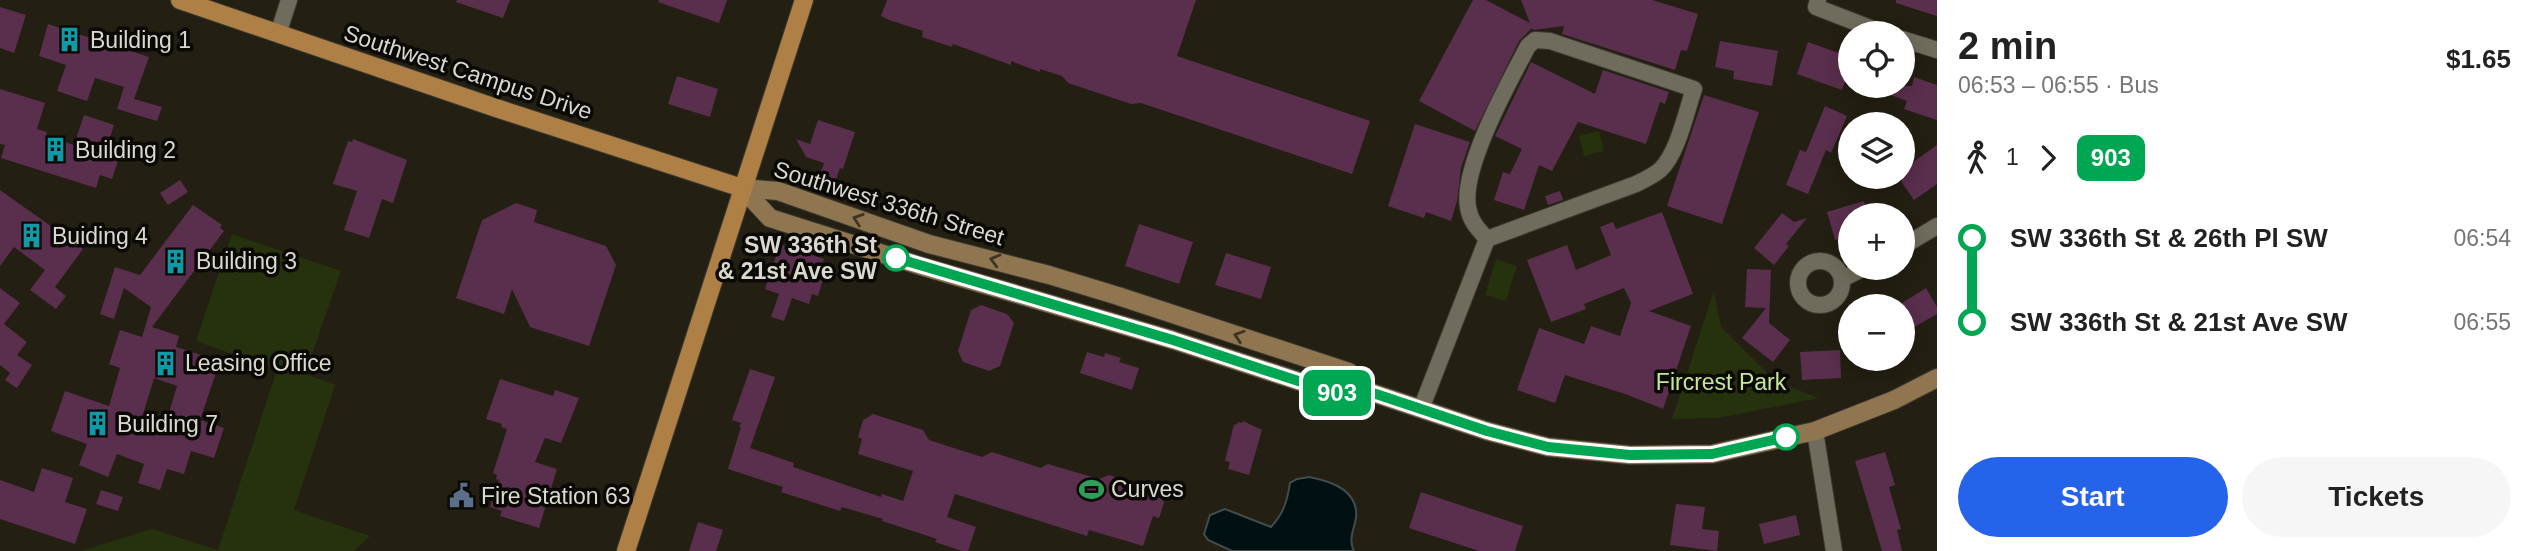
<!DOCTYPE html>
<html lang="en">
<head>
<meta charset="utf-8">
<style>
  body { margin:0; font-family:Arial,sans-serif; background:#f6f6f6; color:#222; height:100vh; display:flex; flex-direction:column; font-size:26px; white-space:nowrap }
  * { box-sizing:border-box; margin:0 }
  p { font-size:23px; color:#767676 }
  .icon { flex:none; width:38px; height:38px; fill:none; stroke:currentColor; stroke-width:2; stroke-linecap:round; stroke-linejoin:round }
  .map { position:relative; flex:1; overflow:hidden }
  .drawer { display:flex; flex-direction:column; background:#fff; width:595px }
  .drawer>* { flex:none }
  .badge { padding:0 14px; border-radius:10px; font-size:24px; line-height:46px }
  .fabs { position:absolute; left:1838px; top:21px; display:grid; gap:14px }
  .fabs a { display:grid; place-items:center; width:77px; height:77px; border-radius:50%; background:#fff; box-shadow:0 4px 18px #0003; font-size:35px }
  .map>.badge { position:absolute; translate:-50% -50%; box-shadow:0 0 0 4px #fff }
  .legs { display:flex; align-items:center; gap:10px; height:77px; padding:0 21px; font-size:23px }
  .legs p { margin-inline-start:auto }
  .overview { display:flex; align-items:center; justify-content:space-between; height:119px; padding:0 21px }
  h1 { font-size:38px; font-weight:600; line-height:52px }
  .button { display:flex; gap:14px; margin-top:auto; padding:14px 21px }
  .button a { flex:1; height:80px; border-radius:42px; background:#2563eb; color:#fff; font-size:28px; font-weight:600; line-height:80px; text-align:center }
  .button a+a { background:#f6f6f6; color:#222 }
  ul { padding:0 21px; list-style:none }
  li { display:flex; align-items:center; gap:24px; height:84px; font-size:26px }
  li i { display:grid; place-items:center; width:10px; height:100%; margin:0 9px; background:currentColor }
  li i::after { content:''; width:18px; height:18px; margin:-9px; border:5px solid; border-radius:50%; background:#fff }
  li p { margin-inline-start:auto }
  li:first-child i { background:linear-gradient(#0000 50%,currentColor 0) }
  li:last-child i { background:linear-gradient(currentColor 50%,#0000 0) }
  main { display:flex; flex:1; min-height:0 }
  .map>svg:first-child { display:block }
</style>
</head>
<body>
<main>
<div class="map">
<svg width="1937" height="551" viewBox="0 0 1937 551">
  <rect width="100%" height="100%" fill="#231f12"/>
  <path fill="#26320d" d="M1599 131 1604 151 1584 156 1579 136Z
    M232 234 341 271 305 374 335 385 294 510 370 536 354 551H81L152 529 218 550 277 370 196 341Z
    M1496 259 1517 266 1506 301 1485 295Z
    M1714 291 1721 327 1775 381 1819 398 1719 418 1672 419Z"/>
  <path fill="#001013" stroke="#414c4b" stroke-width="2" d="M1309 477C1331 481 1359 491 1356 518 1354 529 1348 540 1354 551H1232L1208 540 1204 534 1210 515 1225 509 1271 527C1284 513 1287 501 1290 483L1297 479Z"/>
  <path fill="#5a2e4d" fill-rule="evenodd" d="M457 0H510L503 18 456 2Z
    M659 0H727L719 23 658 2Z
    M887 0H1196L1177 56 1370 121 1352 174 1141 103 1131 104 1068 83 1062 76 1040 69V72L1011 61V65L953 44 952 47 922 37 923 31 889 20 881 16Z
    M1473 0H1486L1530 23 1521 0H1652L1698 14 1687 51 1681 50 1675 70 1562 34 1564 26 1533 30 1532 28 1519 41 1475 131 1419 101Z
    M1896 0H1937V16L1896 3Z
    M0 7 26 15 14 53 0 48Z
    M48 24 149 57 134 99 162 107 157 121 117 109 124 87 95 78 87 101 57 91 66 65 39 56Z
    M1720 41 1778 51 1772 86 1733 79 1734 71 1715 67Z
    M1808 42 1850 57V68L1842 90 1797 74Z
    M1531 62 1595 94 1603 70 1669 92 1665 104 1660 102 1646 144 1578 122 1552 171 1539 165 1524 210 1494 200 1503 172 1510 174 1522 149 1495 136Z
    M677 76 718 89 710 117 668 104Z
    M1914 77 1937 85V120L1904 109 1907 101 1869 87 1912 86Z
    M0 89 45 103 37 129 47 132 46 136 74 145 84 115 114 125 106 150 120 155 112 179 100 175 96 188 1 158 5 145 0 144Z
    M1704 95 1759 112 1722 224 1667 206Z
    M1825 106 1847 116 1831 153 1826 150 1808 194 1786 185 1800 150 1806 152Z
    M818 120 855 132 843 169 840 168 834 185 818 180 824 163 806 157 796 139 810 144Z
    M1415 124 1470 142 1461 168 1457 201 1451 221 1426 212 1424 218 1388 206Z
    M353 139 407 160 393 203 382 199 369 238 344 230 357 191 333 184 348 141 352 142Z
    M1937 145V184L1914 200 1902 183V170Z
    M180 180 188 192 168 205 160 193Z
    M0 190 83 249 55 287 66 296 56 309 30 290 45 270 14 247 0 266Z
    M1560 191 1563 200 1548 205 1545 196Z
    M1864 201 1868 215H1850V236L1835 240 1827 212Z
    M516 203 537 210 534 222 606 246 616 265 589 346 530 327 512 289 504 314 456 298 482 220Z
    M193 205 222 225 220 228 224 231 152 327 179 336 176 347 220 361 200 420 224 428 214 458 191 451 184 474 167 469 160 490 138 483 144 464 117 454 108 477 79 465 87 444 51 431 65 391 109 406 120 368 109 364 120 330 142 337 151 307 124 288 114 319 100 314 115 267 140 275ZM154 378 177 386 167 419 144 411Z
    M1662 212 1693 294 1649 311 1691 326 1663 409 1628 395 1565 375 1555 403 1517 390 1539 328 1584 344 1591 326 1620 336 1631 303 1624 288 1584 304 1586 309 1551 322 1527 260 1567 245 1576 270 1611 255 1600 227 1613 222 1616 229Z
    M1782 213 1794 222 1807 218 1786 244 1789 246 1774 265 1754 248Z
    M1139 224 1193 242 1179 284 1125 266Z
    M780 244 824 259 822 264 827 266 818 296 812 294 809 304 792 298 784 321 771 317 779 294 765 289Z
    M1226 253 1271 267 1261 299 1215 285Z
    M1747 269 1771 270 1769 323 1790 340 1773 362 1742 338 1766 308 1745 307Z
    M0 288 20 303 4 324 27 342 17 355 32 365 17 388 5 380 10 373 0 365Z
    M1926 288 1937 307V314L1902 334V303Z
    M981 305 1007 314 1014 323 1000 366 989 371 963 362 958 351 971 310Z
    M1840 350 1841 378 1802 380 1800 352Z
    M1087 352 1104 357 1105 353 1121 358 1119 362 1139 368 1132 390 1080 373Z
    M750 369 775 377 750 448 794 463 793 467 881 497 882 494 903 501 913 471 858 454 862 439 858 437 863 420 873 414 923 430 929 440 982 457 992 452 1041 468 1048 464 1099 479 1109 475 1161 491 1164 503 1159 518 1153 516 1143 546 1089 530 1087 536 955 494 947 517 976 527 968 551H962L935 542 937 539 882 521 883 519 842 507 840 511 781 492 783 487 728 469 741 427H739L741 423 732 420Z
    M500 379 553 396 555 390 579 398 561 443 545 438 535 462 557 469 539 528 500 516 502 511 490 507 499 480 496 479 497 475 493 473 507 429 501 427 502 424 486 419Z
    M1243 421 1262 430 1249 475 1228 469 1230 462 1225 461 1234 424 1236 425 1238 422 1242 423Z
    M1885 452 1895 485 1889 487 1901 529 1897 530 1902 551H1882L1855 461Z
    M42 468 73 478 65 502 87 509 75 544 0 519V480L34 492Z
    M101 490 123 497 118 511 96 504Z
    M1421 492 1523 526 1515 551H1479L1409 528Z
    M1676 504 1705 507 1702 529 1719 531 1717 551 1670 545Z
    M1796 515 1800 535 1764 544 1759 524Z
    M698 522 723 530 716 551H689Z"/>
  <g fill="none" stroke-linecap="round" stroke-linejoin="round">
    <defs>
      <path id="street" d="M1818 0 1816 7 1883 33
        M278 34 289 0
        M1902 39 1937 50
        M1902 247 1937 226
        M1798 283a22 22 0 1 1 44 0a22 22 0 1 1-44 0Z
        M1842 279 1864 268
        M1421 409 1487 239C1478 229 1470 221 1468 207 1461 168 1509 82 1528 46L1535 40 1550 41 1694 89C1686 112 1678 153 1660 170 1653 176 1644 180 1636 184L1487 239
        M1815 431 1834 551"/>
      <path id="secondary" d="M742 188 770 218 921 266 1173 340 1341 395 1361 389 1487 431 1548 447 1630 455 1712 454 1815 431 1894 400 1937 378
        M742 188 778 191 929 244 1049 275 1118 296 1349 372 1361 389"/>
      <path id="primary" d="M180 0 496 108 742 188
        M626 551 804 0"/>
    </defs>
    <use href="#street" stroke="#3d3b32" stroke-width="18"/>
    <use href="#secondary" stroke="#3d3b32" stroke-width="20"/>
    <use href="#primary" stroke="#3d3b32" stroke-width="20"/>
    <use href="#street" stroke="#706c5d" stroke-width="16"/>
    <use href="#secondary" stroke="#8f7651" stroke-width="18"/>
    <use href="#primary" stroke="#ae8045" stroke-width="18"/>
  </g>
  <defs><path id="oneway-chevron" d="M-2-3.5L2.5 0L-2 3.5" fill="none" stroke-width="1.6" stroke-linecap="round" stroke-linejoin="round" transform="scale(1.75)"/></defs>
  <g stroke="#403523">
    <use href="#oneway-chevron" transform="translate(858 219) rotate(-161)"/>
    <use href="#oneway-chevron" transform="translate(995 260) rotate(-165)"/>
    <use href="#oneway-chevron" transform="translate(1239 336) rotate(-162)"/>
  </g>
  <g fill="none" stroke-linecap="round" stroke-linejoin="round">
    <defs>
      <path id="line-1" d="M896 258 1173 340 1341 395 1361 389 1487 431 1548 447 1630 455 1712 454 1786 437"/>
    </defs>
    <use href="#line-1" stroke="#fff" stroke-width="16"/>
    <use href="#line-1" stroke="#00a651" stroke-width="10"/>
  </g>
  <defs>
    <symbol id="building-bare" viewBox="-9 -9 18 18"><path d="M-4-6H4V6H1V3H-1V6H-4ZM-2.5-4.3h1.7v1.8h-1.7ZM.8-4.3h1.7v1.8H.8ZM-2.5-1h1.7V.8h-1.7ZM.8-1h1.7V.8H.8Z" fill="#0f9aa8" stroke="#0b0905" stroke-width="2.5" paint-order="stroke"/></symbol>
    <symbol id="stadium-bare" viewBox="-9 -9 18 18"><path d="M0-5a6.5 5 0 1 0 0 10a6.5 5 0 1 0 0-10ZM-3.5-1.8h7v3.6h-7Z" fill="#2e9e5b" stroke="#0b0905" stroke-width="2.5" paint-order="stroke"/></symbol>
    <symbol id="civic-bare" viewBox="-9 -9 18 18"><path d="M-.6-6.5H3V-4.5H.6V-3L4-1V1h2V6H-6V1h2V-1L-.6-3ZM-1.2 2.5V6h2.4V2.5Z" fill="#5c6f8a" stroke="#0b0905" stroke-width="2.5" paint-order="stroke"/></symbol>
  </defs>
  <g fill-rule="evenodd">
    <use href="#building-bare" x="52" y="22" width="35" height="35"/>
    <use href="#building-bare" x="38" y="132" width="35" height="35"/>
    <use href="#building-bare" x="14" y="218" width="35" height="35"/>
    <use href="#building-bare" x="158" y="244" width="35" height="35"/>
    <use href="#building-bare" x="148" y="346" width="35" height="35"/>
    <use href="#building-bare" x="80" y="406" width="35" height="35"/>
    <use href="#stadium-bare" x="1074" y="472" width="35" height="35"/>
    <use href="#civic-bare" x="444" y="478" width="35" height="35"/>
  </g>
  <g fill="#fff" stroke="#00a651" stroke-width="3.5">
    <circle cx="896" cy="258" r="12"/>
    <circle cx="1786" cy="437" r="12"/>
  </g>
  <g text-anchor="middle" stroke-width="7" stroke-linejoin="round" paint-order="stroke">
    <g font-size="23" fill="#dad8cf" stroke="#0b0905" text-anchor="start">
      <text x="90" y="48">Building 1</text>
      <text x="75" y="158">Building 2</text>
      <text x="52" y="244">Buiding 4</text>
      <text x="196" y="269">Building 3</text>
      <text x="185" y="371">Leasing Office</text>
      <text x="117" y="432">Building 7</text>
      <text x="1111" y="497">Curves</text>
      <text x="481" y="504">Fire Station 63</text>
    </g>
    <g font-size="23" fill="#dad8cf" stroke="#0b0905">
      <text transform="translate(468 72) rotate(18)" y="8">Southwest Campus Drive</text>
      <text transform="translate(889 203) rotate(17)" y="8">Southwest 336th Street</text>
    </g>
    <g font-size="23" font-weight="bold" fill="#dad8cf" stroke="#0b0905" text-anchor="end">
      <text x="877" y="253">SW 336th St<tspan x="877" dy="26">&amp; 21st Ave SW</tspan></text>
    </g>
    <g font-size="23" fill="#c7e697" stroke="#0b0905">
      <text x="1721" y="390">Fircrest Park</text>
    </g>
  </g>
</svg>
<div class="fabs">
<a><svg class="icon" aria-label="locate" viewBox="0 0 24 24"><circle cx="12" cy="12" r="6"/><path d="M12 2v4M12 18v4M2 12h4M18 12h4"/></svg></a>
<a><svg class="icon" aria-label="layers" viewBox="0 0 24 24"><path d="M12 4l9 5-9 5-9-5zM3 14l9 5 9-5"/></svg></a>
<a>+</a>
<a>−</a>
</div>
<b class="badge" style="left:1337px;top:393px;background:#00a651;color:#fff">903</b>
</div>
<section class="drawer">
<div class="overview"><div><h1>2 min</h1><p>06:53 – 06:55 · Bus</p></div><b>$1.65</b></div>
<div class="legs"><svg class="icon" aria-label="walk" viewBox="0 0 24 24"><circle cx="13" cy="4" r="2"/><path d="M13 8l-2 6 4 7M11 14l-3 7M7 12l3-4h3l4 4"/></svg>1<svg class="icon" aria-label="forward" viewBox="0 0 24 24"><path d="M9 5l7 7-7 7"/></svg><b class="badge" style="background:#00a651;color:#fff">903</b></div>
<ul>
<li><i style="color:#00a651"></i><b>SW 336th St &amp; 26th Pl SW</b><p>06:54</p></li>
<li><i style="color:#00a651"></i><b>SW 336th St &amp; 21st Ave SW</b><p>06:55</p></li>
</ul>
<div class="button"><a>Start</a><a>Tickets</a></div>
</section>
</main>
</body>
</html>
